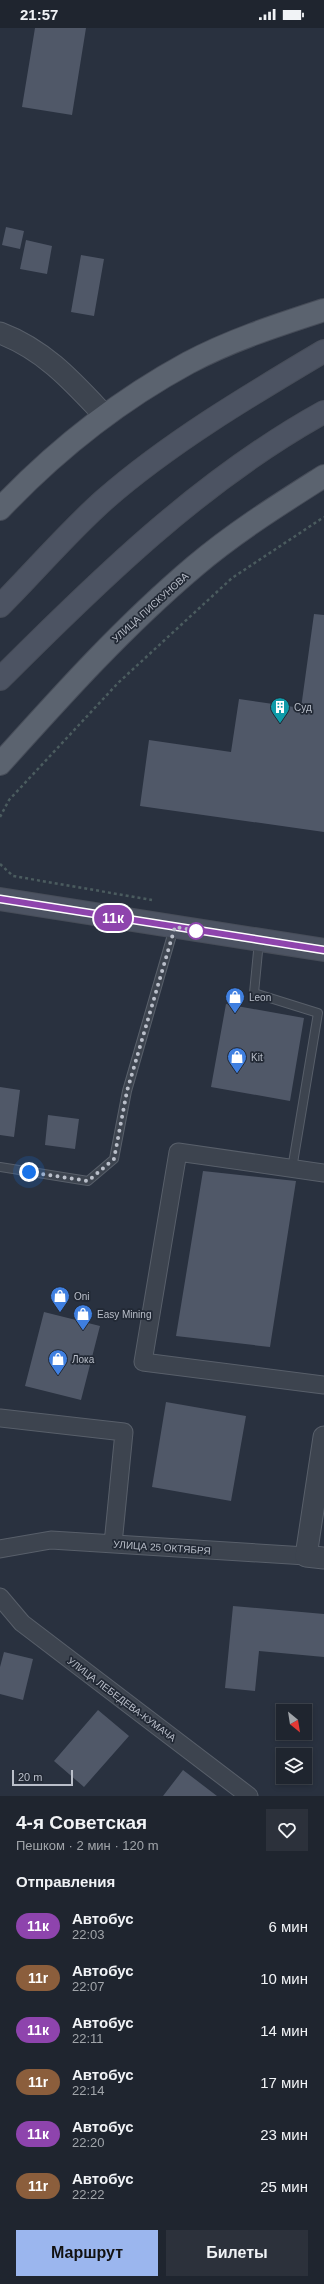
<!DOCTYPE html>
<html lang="ru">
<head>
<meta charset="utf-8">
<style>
  body { margin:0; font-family:Arial,sans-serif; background:#2c313b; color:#f1f3f6; height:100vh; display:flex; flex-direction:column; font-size:15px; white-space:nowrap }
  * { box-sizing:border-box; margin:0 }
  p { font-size:13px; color:#a1a5aa }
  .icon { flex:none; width:22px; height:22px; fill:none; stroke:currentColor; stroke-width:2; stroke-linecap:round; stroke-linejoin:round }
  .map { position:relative; height:1768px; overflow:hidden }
  .panel { display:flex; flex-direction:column; background:#1f252f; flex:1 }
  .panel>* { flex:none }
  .badge { padding:0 8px; border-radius:13px; font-size:14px; line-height:26px }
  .needle { width:26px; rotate:150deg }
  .fabs { position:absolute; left:276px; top:1676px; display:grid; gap:8px }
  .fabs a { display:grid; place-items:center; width:36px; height:36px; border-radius:0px; background:#1f252f; box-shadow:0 2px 6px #0003,0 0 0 1px #3c424b; font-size:20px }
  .scale { position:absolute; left:12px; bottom:10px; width:61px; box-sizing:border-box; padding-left:4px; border:2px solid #babfca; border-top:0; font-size:11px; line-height:14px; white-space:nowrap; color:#babfca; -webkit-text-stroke:3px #222935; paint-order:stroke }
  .you { position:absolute; width:20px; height:20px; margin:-10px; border:3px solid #fff; border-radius:50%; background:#1a73e8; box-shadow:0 0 0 6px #1a73e833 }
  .map>.badge { position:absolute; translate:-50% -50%; box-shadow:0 0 0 2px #fff }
  h2 { padding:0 16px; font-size:15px; line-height:36px }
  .round { display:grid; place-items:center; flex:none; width:42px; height:42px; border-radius:0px; background:#2c313b }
  .overview { display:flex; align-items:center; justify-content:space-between; height:68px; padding:0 16px }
  h1 { font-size:19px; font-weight:800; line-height:30px }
  .button { display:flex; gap:8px; margin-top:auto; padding:8px 16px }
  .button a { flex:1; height:46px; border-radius:0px; background:#9bb6ee; color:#111; font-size:16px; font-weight:800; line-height:46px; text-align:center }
  .button a+a { background:#2c313b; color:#f1f3f6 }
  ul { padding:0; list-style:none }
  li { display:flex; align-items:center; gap:12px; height:52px; padding:0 16px }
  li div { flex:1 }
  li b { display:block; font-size:15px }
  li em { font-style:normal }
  li .badge { min-width:44px; font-weight:700; text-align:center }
  .status { display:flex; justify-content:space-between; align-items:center; height:28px; padding:0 20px; background:#1f252f; direction:ltr }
  .status svg { height:11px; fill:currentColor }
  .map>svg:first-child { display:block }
</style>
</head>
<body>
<div class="status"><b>21:57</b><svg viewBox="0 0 49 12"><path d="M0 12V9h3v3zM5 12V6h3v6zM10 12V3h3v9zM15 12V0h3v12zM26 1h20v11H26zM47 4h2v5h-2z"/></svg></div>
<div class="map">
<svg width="324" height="1768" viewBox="0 0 324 1768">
  <rect width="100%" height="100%" fill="#29313f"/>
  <path fill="#505868" d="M35 0H86L72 87 22 79Z
    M6 199 24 203 20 221 2 217Z
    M26 212 52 218 47 246 20 241Z
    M81 227 104 231 94 288 71 284Z
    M314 586 324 587V804L140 778 149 712 231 724 239 671 301 680Z
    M226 976 304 990 290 1073 211 1059Z
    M0 1059 20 1062 14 1109 0 1107Z
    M48 1087 79 1091 75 1121 45 1117Z
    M203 1143 296 1153 270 1319 176 1308Z
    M44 1284 100 1298 81 1372 25 1358Z
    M166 1374 246 1388 231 1473 152 1459Z
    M233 1578 324 1586V1629L259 1623 255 1663 225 1660Z
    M4 1624 33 1631 23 1672 0 1666V1639Z
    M98 1682 129 1708 84 1759 54 1733Z
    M183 1742 217 1768H163Z"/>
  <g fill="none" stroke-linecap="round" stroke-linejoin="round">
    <defs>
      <path id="service" d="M259 913 254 965 318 985 292 1141
        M0 1139 88 1153 114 1131 127 1063 174 900"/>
      <path id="minor" d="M324 1145 178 1124 143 1334 324 1357
        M0 1390 124 1404 113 1516
        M0 1521 51 1512 306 1528
        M0 1569 22 1595 249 1768"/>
      <path id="tertiary" d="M0 305C45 322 73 354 105 388
        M324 1409 306 1528 324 1530"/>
      <path id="secondary" d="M0 578C35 543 67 505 104 472 169 415 250 367 324 323
        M0 651C99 552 201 452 324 384
        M0 871 324 922"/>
      <path id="primary" d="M0 481C55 423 118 373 188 335 231 312 278 297 324 282
        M0 736C62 667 124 598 195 538 235 504 280 476 324 448"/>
    </defs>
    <use href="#service" stroke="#585f6a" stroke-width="10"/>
    <use href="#minor" stroke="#585f6a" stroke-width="19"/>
    <use href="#tertiary" stroke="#585f6a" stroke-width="23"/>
    <use href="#secondary" stroke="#474d59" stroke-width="24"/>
    <use href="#primary" stroke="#474d59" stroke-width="24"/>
    <path stroke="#4b5c5f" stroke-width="2.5" stroke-dasharray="3 3" stroke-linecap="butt" d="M0 789 9 772 118 655 232 550 324 489
      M0 836 13 848 152 872"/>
    <use href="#service" stroke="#3d444f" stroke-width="8"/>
    <use href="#minor" stroke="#3d444f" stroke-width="17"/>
    <use href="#tertiary" stroke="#3d444f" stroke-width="21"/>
    <use href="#secondary" stroke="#4c5362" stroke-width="22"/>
    <use href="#primary" stroke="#5b636f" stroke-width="22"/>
  </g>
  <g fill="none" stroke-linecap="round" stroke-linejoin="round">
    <defs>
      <path id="line" d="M0 871 324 922"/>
    </defs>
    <use href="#line" stroke="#fff" stroke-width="9"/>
    <use href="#line" stroke="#8e44ad" stroke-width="6"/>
    <path stroke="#babfca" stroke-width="4" stroke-dasharray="0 7.2" d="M29 1144 88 1153 114 1131 127 1063 175 899 203 904 196 903"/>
  </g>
  <defs>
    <symbol id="building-pin" viewBox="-11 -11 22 30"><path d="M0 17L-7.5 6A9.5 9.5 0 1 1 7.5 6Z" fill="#0f9aa8" stroke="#222935"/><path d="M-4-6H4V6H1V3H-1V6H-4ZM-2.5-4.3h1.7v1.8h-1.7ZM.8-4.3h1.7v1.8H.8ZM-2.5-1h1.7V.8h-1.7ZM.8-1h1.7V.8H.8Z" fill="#fff"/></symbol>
    <symbol id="shop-pin" viewBox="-11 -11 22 30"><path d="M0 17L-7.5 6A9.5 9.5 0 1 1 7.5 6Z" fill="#3f7fe0" stroke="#222935"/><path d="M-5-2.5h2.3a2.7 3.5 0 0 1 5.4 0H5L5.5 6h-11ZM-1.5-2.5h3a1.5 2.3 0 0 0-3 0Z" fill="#fff"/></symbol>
  </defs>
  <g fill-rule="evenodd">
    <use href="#building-pin" x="269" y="668" width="22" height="30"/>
    <use href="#shop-pin" x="224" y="958" width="22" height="30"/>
    <use href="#shop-pin" x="226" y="1018" width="22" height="30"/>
    <use href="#shop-pin" x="49" y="1257" width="22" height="30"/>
    <use href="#shop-pin" x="72" y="1275" width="22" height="30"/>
    <use href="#shop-pin" x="47" y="1320" width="22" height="30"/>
  </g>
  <circle fill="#fff" stroke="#8e44ad" stroke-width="2" cx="196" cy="903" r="8"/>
  <g text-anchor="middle" stroke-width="3.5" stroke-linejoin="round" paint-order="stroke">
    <g font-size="10" fill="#babfca" stroke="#222935">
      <text transform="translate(150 579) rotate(-42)" y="4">УЛИЦА ПИСКУНОВА</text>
      <text transform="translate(162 1519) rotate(4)" y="4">УЛИЦА 25 ОКТЯБРЯ</text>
      <text transform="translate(122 1671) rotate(37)" y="4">УЛИЦА ЛЕБЕДЕВА-КУМАЧА</text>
    </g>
    <g font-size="10" fill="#babfca" stroke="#222935" text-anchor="start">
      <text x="294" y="683">Суд</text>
      <text x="249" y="973">Leon</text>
      <text x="251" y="1033">Kit</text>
      <text x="74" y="1272">Oni</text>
      <text x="97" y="1290">Easy Mining</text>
      <text x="72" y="1335">Лока</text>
    </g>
  </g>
</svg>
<div class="fabs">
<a><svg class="needle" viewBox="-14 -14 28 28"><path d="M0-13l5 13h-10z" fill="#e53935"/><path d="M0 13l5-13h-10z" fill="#a1a5aa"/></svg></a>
<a><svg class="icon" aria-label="layers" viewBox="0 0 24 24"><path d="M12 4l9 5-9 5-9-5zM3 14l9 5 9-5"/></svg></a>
</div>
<div class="scale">20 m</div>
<div class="you" style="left:29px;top:1144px"></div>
<b class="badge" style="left:113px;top:890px;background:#8e44ad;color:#fff">11к</b>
</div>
<section class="panel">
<div class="overview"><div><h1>4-я Советская</h1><p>Пешком · 2 мин · 120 m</p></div><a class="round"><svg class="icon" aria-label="heart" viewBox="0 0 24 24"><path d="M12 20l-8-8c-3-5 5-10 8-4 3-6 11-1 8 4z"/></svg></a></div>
<h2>Отправления</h2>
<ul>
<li><span class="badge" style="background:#8e44ad;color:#fff">11к</span><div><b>Автобус</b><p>22:03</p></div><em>6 мин</em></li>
<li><span class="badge" style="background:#8b5e3c;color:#fff">11r</span><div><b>Автобус</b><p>22:07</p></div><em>10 мин</em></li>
<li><span class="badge" style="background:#8e44ad;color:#fff">11к</span><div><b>Автобус</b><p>22:11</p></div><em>14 мин</em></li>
<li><span class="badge" style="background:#8b5e3c;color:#fff">11r</span><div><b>Автобус</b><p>22:14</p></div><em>17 мин</em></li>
<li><span class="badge" style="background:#8e44ad;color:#fff">11к</span><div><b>Автобус</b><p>22:20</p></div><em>23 мин</em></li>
<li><span class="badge" style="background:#8b5e3c;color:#fff">11r</span><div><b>Автобус</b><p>22:22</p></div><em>25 мин</em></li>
</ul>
<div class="button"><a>Маршрут</a><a>Билеты</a></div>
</section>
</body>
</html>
